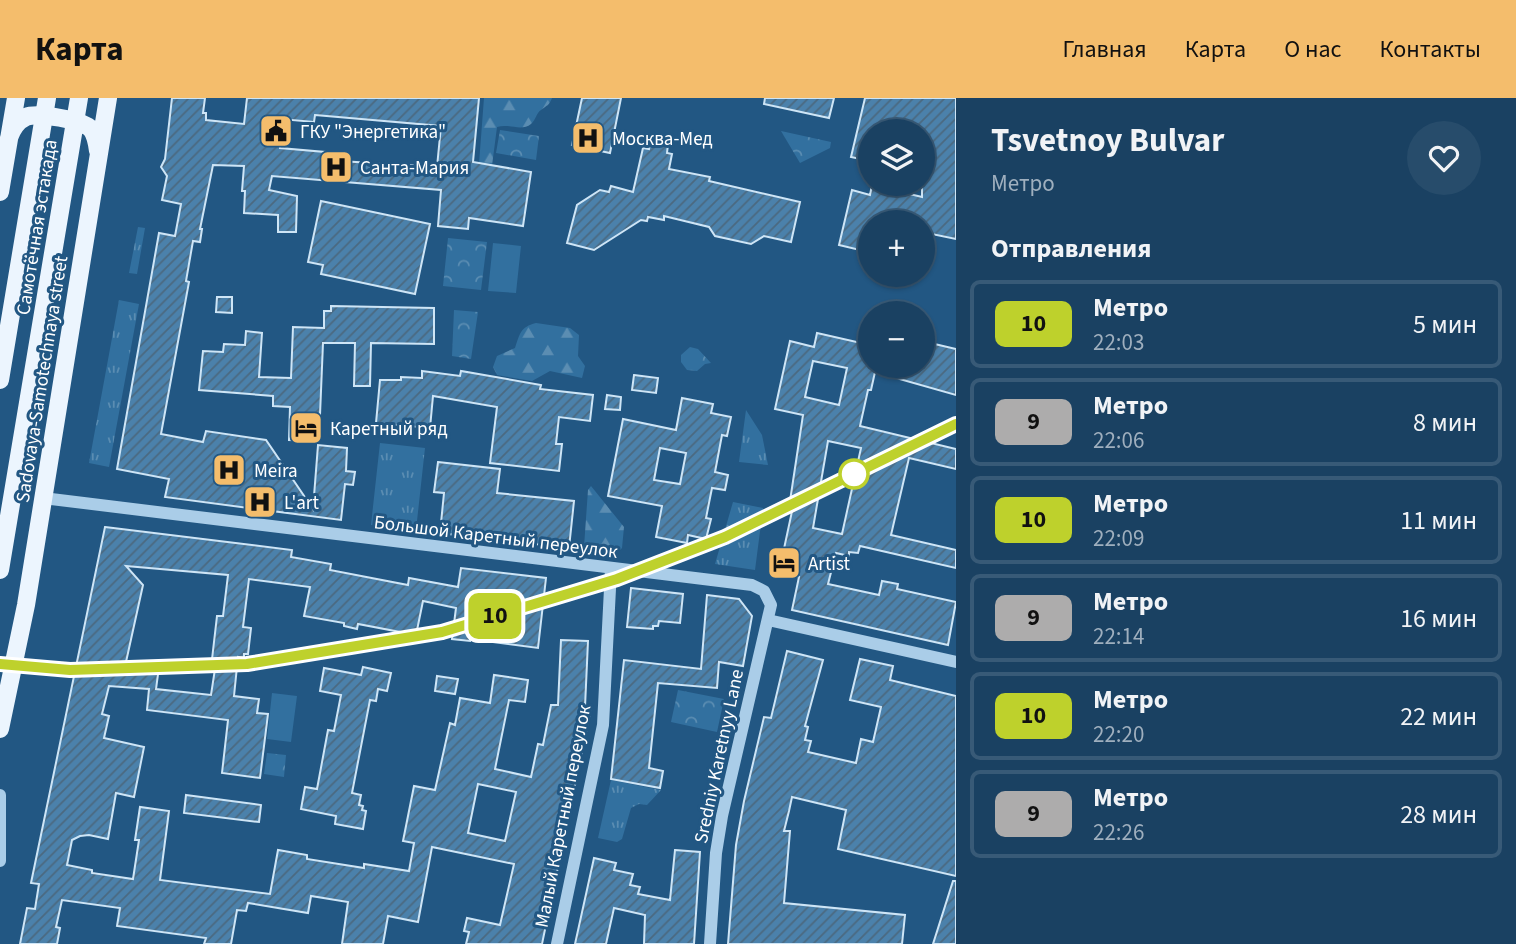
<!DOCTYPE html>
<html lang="ru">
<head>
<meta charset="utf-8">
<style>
  body { margin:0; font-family:"Source Sans 3",sans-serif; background:#274c6b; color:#f1f3f6; height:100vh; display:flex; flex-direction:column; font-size:26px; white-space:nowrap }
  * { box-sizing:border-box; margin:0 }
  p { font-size:23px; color:#9fafbe }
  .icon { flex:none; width:38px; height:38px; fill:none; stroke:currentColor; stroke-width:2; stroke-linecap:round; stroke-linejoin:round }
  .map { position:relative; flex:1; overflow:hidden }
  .panel { display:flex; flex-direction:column; background:#1a4162; width:560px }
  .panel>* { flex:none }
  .badge { padding:0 14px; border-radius:10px; font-size:24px; line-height:46px }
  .controls { position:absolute; left:858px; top:21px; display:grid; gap:14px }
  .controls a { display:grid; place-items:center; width:77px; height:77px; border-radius:50%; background:#1a4162; box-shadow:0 2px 5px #0004,0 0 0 2px #385a77; font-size:35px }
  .map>.badge { position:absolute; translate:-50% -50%; box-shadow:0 0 0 4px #fff }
  h2 { padding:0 35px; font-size:26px; line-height:63px }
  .round { display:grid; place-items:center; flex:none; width:74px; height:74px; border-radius:37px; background:#274c6b }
  .head { display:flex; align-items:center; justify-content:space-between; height:119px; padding:0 35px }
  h1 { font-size:33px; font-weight:700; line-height:52px }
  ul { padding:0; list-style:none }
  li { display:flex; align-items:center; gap:21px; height:88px; margin:0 14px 10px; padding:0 21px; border:4px solid #385a77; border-radius:10px }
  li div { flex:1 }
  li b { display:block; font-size:26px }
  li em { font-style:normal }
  li .badge { min-width:77px; font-weight:700; text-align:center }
  header { display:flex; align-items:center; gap:42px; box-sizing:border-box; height:98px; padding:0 35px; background:#f4bd6c; color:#111 }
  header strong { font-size:33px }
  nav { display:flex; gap:38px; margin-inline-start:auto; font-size:24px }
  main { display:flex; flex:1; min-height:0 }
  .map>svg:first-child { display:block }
</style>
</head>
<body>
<header>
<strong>Карта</strong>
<nav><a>Главная</a><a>Карта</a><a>О нас</a><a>Контакты</a></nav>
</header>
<main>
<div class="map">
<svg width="956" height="846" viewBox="0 0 956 846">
  <defs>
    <pattern id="grass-tufts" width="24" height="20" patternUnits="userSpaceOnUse" patternTransform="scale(1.75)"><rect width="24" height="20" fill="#32709f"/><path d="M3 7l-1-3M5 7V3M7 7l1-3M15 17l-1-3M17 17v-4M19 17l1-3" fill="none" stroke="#5b8db2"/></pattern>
    <pattern id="forest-firs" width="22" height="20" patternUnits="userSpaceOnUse" patternTransform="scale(1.75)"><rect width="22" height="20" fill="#32709f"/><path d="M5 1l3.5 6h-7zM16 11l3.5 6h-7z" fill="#5b8db2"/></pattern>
    <pattern id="park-crowns" width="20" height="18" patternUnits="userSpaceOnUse" patternTransform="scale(1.75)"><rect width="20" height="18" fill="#32709f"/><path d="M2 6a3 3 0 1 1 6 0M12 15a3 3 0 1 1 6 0" fill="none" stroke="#5b8db2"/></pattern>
    <pattern id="building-hatch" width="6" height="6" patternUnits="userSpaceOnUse" patternTransform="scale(1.75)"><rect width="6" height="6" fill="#4b81ab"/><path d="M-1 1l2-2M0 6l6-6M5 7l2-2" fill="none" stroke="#4b6980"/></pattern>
  </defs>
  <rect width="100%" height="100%" fill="#225783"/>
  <path fill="url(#grass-tufts)" d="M138 129 145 130 137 176 129 175Z
    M119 202 139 206 109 369 89 365Z
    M746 312 762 337 768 367 739 364Z
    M380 345 425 350 416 432 371 427Z
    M733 404 763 410 755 472 715 466Z
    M611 682 661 692 647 707 639 706 631 710 622 741 617 744 598 740Z"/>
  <path fill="url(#forest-firs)" d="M484 0H552C549 8 547 7 541 12 536 15 536 22 531 26 521 34 509 25 497 29L490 83 479 66Z
    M536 225 570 230 579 237 578 258 585 268 582 280 550 273 532 283 497 277 493 269 497 258 515 250C520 236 520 229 536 225Z
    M591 388 624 429 622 450 619 453 584 449 588 392Z"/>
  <path fill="url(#park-crowns)" d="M500 32 539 38 536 62 496 55Z
    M781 33 831 44 830 50 800 65Z
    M448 140 487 144 481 192 443 188Z
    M454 212 478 214 471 261 452 258Z
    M690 249 698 251 711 265 705 266 697 273 687 272 681 264V257Z
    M678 592 724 601 717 634 671 624Z
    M267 655 286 657 284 679 264 676Z"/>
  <path fill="#32709f" d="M493 145 521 148 516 195 488 193Z
    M272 595 297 598 291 644 267 641Z"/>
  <path fill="url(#building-hatch)" stroke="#cee5f6" stroke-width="2" fill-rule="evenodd" d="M172 0H205L203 15H206V22L244 26 247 0H479L473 64 531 74 523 128 469 120 468 131 438 128 441 92 272 78 269 92 297 98 296 134H278V117L244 115 245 93H242L244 68 213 67 200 131H202L200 144 193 143 186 183 189 184 161 336 203 344 206 333 266 342 313 411 318 347 347 350 346 373 355 374 353 387 345 386 341 422 165 399 169 381 117 371 159 135 175 138 181 106 162 102 167 78 161 69 165 61ZM315 17 441 28 437 69 324 62 325 54 280 50 281 21 314 24Z
    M582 0H621L610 55 572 47Z
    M765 0H834L829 20 764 6Z
    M865 0H956V141L922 134V124H870V149L864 153 839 147 852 92 870 97 872 87 922 99V33H870V63L851 59Z
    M650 43 668 46 667 55 672 56 669 71 710 79 709 83 800 104 791 144 764 138 751 146 715 138 709 129 664 118V122L648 119 647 123 641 122 594 152 567 145 577 107 600 92 609 94 611 88 633 94 643 50 649 51Z
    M321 103 430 126 415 196 321 176 323 167 308 164Z
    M217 199H232V215L216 214Z
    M331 208 434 210V246L371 245 370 288H354L355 245H323L320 317H313V343L289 342 290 309 273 308V298L199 292 203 253 223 254 224 246 245 247 246 233 262 235 259 279 291 280 293 229 324 230V213H331Z
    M817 235 870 247V268H922V243L956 251V297L875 274 871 292H868L860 328 956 351V371L909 360 891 437 956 452V470L860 448 858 455 849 454V458L836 455 828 486 879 497 882 483 898 486 897 491 956 504 948 547 792 512 799 479 779 474 794 404 790 403 803 317 775 311 790 243 814 249ZM813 263 847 270 839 307 805 299ZM828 343 861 350 842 436 813 430Z
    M422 273 460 278 461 273 541 287 540 291 593 297 590 323 559 319 556 346H562L559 373 490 365 497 309 433 298 430 330 376 325 380 282H401V279L422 280Z
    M634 277 658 280 656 295 632 292Z
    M607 297 621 299 620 312 605 311Z
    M682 300 713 306 711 315 731 319 727 338 722 337 715 374 728 377 725 392 712 390 706 420 711 421 706 441 688 437 687 445 656 439 662 408 608 398 623 321 676 332ZM660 350 686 355 680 386 654 382Z
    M438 364 500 371 497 395 574 403 569 450 440 435 444 395 434 394Z
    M105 429 292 452 291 459 331 466 330 472 408 487 409 480 458 489 461 470 546 480 538 550 470 541V543L452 541 456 510 423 503 416 537 358 526 357 531 344 528V525L304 518 310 489 249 481 243 529 251 530 248 556H244V560L238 559 234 598 259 601 257 615 268 616 260 680 222 675 228 622 147 612 149 591 109 588 102 616 109 618 104 640 144 649 134 699 116 695 108 741 89 737 80 738 72 742 67 767 92 772V775L133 781 139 742H135L140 709 169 713 160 782 270 796 278 752 307 757V761L364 770V766L409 773 414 745 403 743 414 688 435 692 450 625 455 627 460 600 490 605 494 577 528 582 525 604 509 602 495 671 531 679 538 646 543 647 551 607H558L561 542 588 543 585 609 591 610 542 846H466L469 834 464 833 467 820 500 827 514 766 432 749 418 824 388 818 383 846H342L348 804 311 798 308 815 248 805 246 813 237 812 231 846H204L206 840 117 828 120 810 62 802 56 829 60 830 57 846H20L27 810 35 811 39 786 31 785ZM126 468 228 477 223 518H217L211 570 215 571 211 597 156 591 159 569 126 564 143 487ZM478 686 516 694 505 743 468 735Z
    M631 490 683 496 680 525 659 523 658 528H653V531L627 529Z
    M707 497 739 501 752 518 743 568 719 564 717 590 658 585 649 670 663 673 660 690 611 681 624 562 701 571Z
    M787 553 823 562 805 628 808 629 805 642 811 643 808 654 856 665 861 641 873 644 881 609 850 602 860 561 893 568 890 582 956 598V778L838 751 846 712 792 699 789 713 784 733H790L784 805 905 817 902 846H728L736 747 744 703 764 619 771 620Z
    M363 569 391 575 387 593 378 591 376 603 370 602 352 695 361 697 359 707 363 708 362 712 366 713 363 731 335 726 336 718 301 711 305 689 317 691 328 632 334 633 341 597 320 593 324 570 361 577Z
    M437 578 458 581 455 596 435 593Z
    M186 697 261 707 259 724 184 715Z
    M675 752 700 754 694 846H644L645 817 614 810 606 846H575L594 760 616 765 614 772 633 776 630 787 640 789 638 796 670 802Z
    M953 783H956V846H933Z"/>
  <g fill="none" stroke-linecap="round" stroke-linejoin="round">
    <path stroke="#aacde8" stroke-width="12" d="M43 400 752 487 764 493 771 507 722 718 716 755 710 846
      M768 522 956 564
      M0 697V763
      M557 846 603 627 611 471"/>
    <path stroke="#ecf5fe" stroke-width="18" d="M9 40C12 31 17 23 26 19 37 14 83 22 91 31 96 37 97 45 98 53
      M0 94 16 0
      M0 631 26 507 108 0"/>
    <path stroke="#ecf5fe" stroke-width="18" d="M0 282 47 0
      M0 472 79 0"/>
  </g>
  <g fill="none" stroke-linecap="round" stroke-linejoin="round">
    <defs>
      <path id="line" d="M0 566 70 572 247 566 442 534 617 481 725 439 956 326"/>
    </defs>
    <use href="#line" stroke="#fff" stroke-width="16"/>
    <use href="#line" stroke="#bed12c" stroke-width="10"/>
  </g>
  <defs>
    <symbol id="civic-square" viewBox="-11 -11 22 22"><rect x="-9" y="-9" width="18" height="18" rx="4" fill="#f4bd6c" stroke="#225783"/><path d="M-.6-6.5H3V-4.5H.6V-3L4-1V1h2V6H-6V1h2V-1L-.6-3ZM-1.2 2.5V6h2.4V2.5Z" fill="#111"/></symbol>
    <symbol id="hospital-square" viewBox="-11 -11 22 22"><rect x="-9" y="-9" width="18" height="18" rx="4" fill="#f4bd6c" stroke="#225783"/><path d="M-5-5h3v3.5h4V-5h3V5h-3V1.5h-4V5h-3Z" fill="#111"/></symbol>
    <symbol id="hotel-square" viewBox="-11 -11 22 22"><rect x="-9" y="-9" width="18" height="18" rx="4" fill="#f4bd6c" stroke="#225783"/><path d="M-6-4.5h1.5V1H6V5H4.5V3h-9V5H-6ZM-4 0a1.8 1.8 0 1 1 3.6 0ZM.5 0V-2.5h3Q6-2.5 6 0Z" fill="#111"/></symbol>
  </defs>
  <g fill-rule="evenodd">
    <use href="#civic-square" x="257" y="14" width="38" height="38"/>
    <use href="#hospital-square" x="569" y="21" width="38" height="38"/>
    <use href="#hospital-square" x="317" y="50" width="38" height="38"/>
    <use href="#hotel-square" x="287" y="311" width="38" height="38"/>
    <use href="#hospital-square" x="210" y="353" width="38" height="38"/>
    <use href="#hospital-square" x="241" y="385" width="38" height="38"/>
    <use href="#hotel-square" x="765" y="446" width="38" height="38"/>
  </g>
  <circle fill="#fff" stroke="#bed12c" stroke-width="3.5" cx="854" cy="376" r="14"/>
  <g text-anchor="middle" stroke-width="6" stroke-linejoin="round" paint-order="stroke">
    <g font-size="19" fill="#fff" stroke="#225783" text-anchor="start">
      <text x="300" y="40">ГКУ "Энергетика"</text>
      <text x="612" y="47">Москва-Мед</text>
      <text x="360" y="76">Санта-Мария</text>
      <text x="330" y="337">Каретный ряд</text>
      <text x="254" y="379">Meira</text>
      <text x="284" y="411">L'art</text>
      <text x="808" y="472">Artist</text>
    </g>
    <g font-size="19" fill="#fff" stroke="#225783">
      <text transform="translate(36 129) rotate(-81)" y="7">Самотёчная эстакада</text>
      <text transform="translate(41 281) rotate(-81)" y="7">Sadovaya-Samotechnaya street</text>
      <text transform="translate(496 438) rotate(7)" y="7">Большой Каретный переулок</text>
      <text transform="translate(718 658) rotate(-78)" y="7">Sredniy Karetnyy Lane</text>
      <text transform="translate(562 718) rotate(-79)" y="7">Малый Каретный переулок</text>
    </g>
  </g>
</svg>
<div class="controls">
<a><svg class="icon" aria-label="layers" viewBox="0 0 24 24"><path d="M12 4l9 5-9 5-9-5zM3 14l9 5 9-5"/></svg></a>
<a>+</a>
<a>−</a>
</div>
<b class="badge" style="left:495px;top:518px;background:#bed12c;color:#111">10</b>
</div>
<section class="panel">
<div class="head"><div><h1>Tsvetnoy Bulvar</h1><p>Метро</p></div><a class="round"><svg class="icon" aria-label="heart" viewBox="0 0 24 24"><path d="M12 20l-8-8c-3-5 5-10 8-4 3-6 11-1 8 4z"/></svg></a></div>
<h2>Отправления</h2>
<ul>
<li><span class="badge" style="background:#bed12c;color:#111">10</span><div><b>Метро</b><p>22:03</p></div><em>5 мин</em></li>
<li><span class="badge" style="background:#adacac;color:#111">9</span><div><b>Метро</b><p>22:06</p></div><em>8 мин</em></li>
<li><span class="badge" style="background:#bed12c;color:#111">10</span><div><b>Метро</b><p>22:09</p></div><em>11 мин</em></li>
<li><span class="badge" style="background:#adacac;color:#111">9</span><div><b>Метро</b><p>22:14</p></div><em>16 мин</em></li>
<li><span class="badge" style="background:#bed12c;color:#111">10</span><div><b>Метро</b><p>22:20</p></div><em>22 мин</em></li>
<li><span class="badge" style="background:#adacac;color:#111">9</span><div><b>Метро</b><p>22:26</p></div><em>28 мин</em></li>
</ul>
</section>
</main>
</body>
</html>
